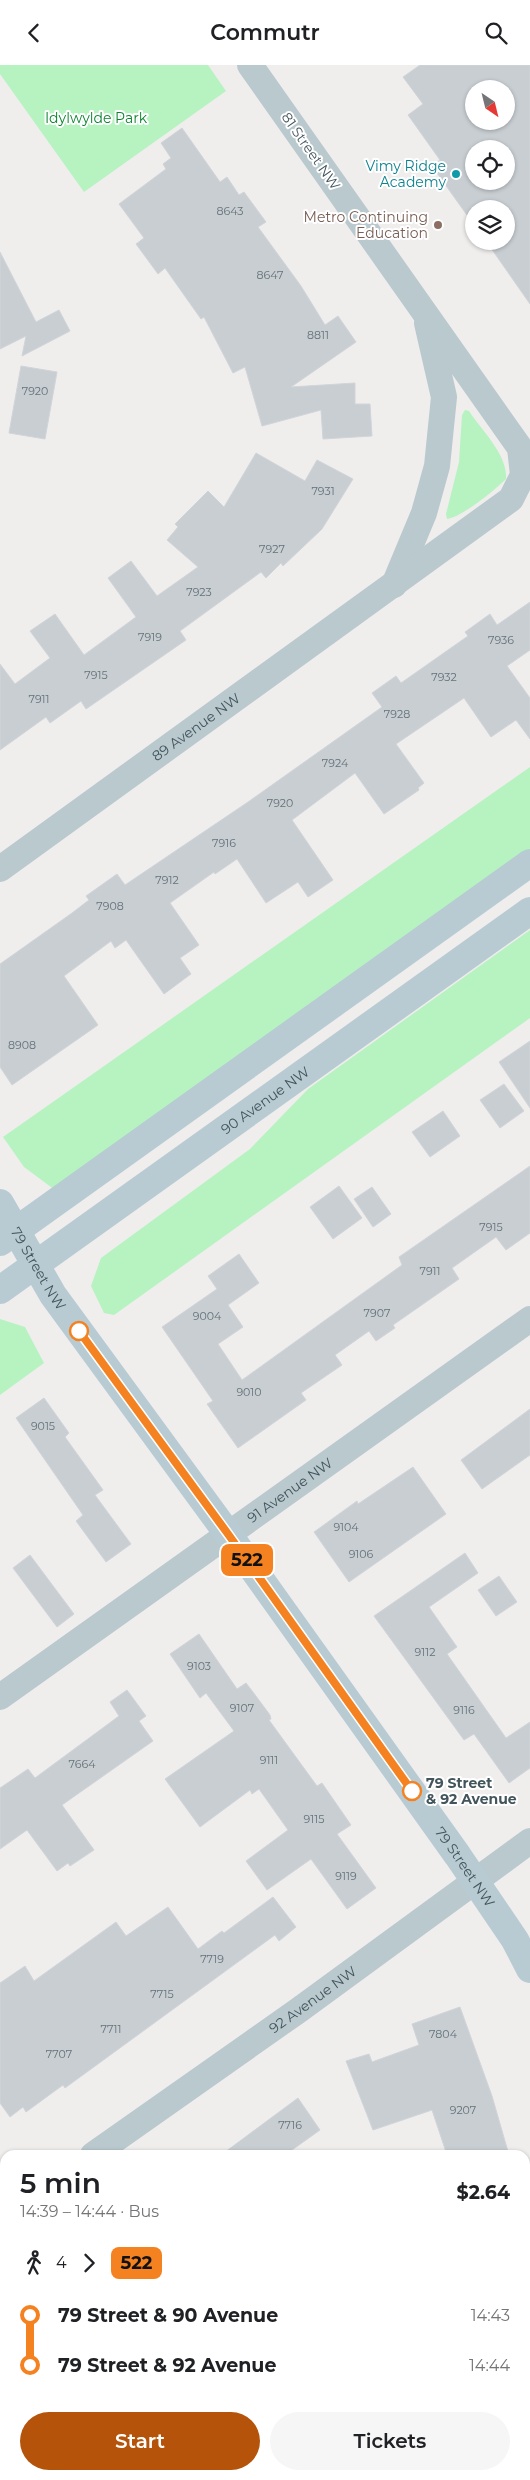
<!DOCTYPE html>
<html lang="en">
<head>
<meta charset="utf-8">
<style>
  body { margin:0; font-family:Montserrat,sans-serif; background:#f6f6f6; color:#202124; height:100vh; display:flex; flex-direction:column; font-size:19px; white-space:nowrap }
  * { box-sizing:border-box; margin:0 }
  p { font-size:16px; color:#757577 }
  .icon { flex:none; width:28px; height:28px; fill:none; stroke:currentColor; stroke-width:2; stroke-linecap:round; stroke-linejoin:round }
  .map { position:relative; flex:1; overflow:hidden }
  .drawer { position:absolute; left:0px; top:2085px; width:530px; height:330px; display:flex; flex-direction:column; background:#fff; border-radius:15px 15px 0 0; box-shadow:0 1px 4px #0004 }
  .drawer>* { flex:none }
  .badge { padding:0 10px; border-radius:8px; font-size:18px; line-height:32px }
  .needle { width:32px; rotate:145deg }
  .buttons { position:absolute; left:465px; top:15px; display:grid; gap:10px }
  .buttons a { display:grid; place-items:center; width:50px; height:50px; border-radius:50%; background:#fff; box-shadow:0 1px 4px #0004; font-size:25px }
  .map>.badge { position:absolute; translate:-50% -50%; box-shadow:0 0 0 2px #fff }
  .legs { display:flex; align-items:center; gap:8px; height:55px; padding:0 20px; font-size:16px }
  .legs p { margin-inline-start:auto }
  .head { display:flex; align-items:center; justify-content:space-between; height:85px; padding:0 20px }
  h1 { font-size:28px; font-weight:600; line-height:38px }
  .primary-button { display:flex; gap:10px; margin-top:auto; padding:10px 20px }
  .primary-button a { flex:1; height:58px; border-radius:30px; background:#b45309; color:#fff; font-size:20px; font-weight:600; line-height:58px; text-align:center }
  .primary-button a+a { background:#f6f6f6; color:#202124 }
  ul { padding:0 20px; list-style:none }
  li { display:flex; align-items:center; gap:18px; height:50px; font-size:19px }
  li i { display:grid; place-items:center; width:8px; height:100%; margin:0 6px; background:currentColor }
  li i::after { content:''; width:12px; height:12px; margin:-6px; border:4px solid; border-radius:50%; background:#fff }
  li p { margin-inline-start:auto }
  li:first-child i { background:linear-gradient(#0000 50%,currentColor 0) }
  li:last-child i { background:linear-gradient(currentColor 50%,#0000 0) }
  header { display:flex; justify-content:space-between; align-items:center; height:65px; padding:0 20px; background:#fff; font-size:22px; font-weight:600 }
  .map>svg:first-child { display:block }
</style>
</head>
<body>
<header><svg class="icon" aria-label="back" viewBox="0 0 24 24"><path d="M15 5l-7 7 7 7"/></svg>Commutr<svg class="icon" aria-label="search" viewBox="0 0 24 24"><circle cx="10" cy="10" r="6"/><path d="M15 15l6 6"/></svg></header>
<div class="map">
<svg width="530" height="2415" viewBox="0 0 530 2415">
  <rect width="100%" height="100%" fill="#f0eded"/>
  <path fill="#b6f3c1" d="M0 0H208L226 26 84 127 0 9Z
    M465 345 469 346C482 366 508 390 506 414 495 425 462 452 447 454L446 449 459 397 462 350Z
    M530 702V787L55 1125 24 1102 3 1072Z
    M530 865V953L114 1250 104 1248 91 1221 101 1193 250 1084 308 1024Z
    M0 1254 25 1262 44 1298 0 1330Z"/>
  <path fill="#c8ced2" stroke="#d0d5d9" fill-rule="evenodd" d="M420 0H530V239L486 176H506V144H474V160L432 101 440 95 408 50 423 39 403 12ZM474 24H506V56H474ZM474 84H506V116H474Z
    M182 63 220 117 227 112 239 130 244 127 266 157 258 162 301 221 325 260 338 251 356 277 291 322 355 318V339H370L372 371 323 374 321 345 262 361 245 302 233 308 204 252 201 254 165 203 158 209 136 179 144 173 119 139 166 104 163 99 171 93 161 78Z
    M0 187 36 257 59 245 70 266 22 291 26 271 0 284Z
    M21 301 57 307 45 374 9 368Z
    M256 388 305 416 317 395 353 414 322 464 283 501 281 498 266 513 261 507 180 566 186 575 86 644 81 636 50 658 46 652 0 685V599L15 619 50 593 30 566 55 549 84 590 136 552 108 513 131 496 157 531 198 502 167 475 178 462 175 459 208 426 224 442Z
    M530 537V585L507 601 530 633V674L516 655 491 672 464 633 396 679 424 718 418 723 419 725 384 749 355 708 292 755 333 815 308 832 298 817 266 838 237 794 215 809 214 807 170 838 199 880 180 893 191 909 164 929 126 875 115 883 111 876 64 911 98 960 12 1020 0 1002V899L72 848 89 835 86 831 117 809 125 820 248 737 382 642 372 628 396 611 401 618 468 571 465 567 490 549 497 560Z
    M530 976V1043L499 997Z
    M504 1019 524 1046 500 1063 480 1035Z
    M443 1046 460 1071 430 1092 412 1067Z
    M530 1101V1168L506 1185 496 1172 452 1203 459 1214 393 1260 395 1263 376 1276 369 1266 335 1290 342 1300 301 1328 306 1335 238 1383 207 1339 213 1336 162 1262 217 1224 208 1211 239 1189 259 1218 228 1240 243 1262 218 1279 242 1315 402 1200 399 1192Z
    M339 1121 362 1153 333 1174 310 1142Z
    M372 1122 391 1149 373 1162 354 1134Z
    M44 1333 69 1368 65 1372 103 1425 95 1430 131 1479 106 1497 76 1456 83 1450 16 1353Z
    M530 1344V1390L482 1424 461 1395Z
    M413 1402 446 1449 349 1517 314 1467 357 1436 358 1439Z
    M465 1488 478 1508 429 1542 457 1582 447 1589 506 1673 530 1657V1703L509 1718 474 1669 464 1675 374 1551Z
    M30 1490 74 1549 57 1562 13 1503Z
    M499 1511 517 1537 496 1551 478 1525Z
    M199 1569 237 1624 246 1618 253 1627 270 1650 271 1654 269 1655 317 1721 322 1718 351 1760 337 1769 376 1823 347 1844 311 1794 267 1825 246 1796 288 1765 259 1724 252 1729 250 1725 200 1762 165 1714 234 1666 206 1628 200 1633 170 1589Z
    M127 1625 146 1651 139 1656 153 1676 62 1740 94 1785 70 1801 68 1798 57 1806 27 1765 0 1784V1723L28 1704 35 1713 119 1651 110 1637Z
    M273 1832 296 1862 279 1876 275 1870 65 2023 63 2020 26 2047 23 2042 10 2052 0 2038V1918L25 1901 34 1916 116 1857 126 1871 168 1842 198 1884 222 1866 224 1868Z
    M460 1942 492 2031 509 2090H447L432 2045 373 2065 346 1996 369 1989 372 1997 419 1980 412 1959Z
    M298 2033 320 2065 285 2090H221Z"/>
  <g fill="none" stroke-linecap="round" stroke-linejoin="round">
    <g stroke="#b9c9ce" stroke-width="26">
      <path d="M394 520 424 448 437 401 444 332 427 258"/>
      <path id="s1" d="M0 804 511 434 523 410 520 383 250 0"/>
      <path id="s2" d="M0 1632 530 1254"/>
      <path id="s3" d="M93 2090 299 1945 530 1776"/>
      <path d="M0 2156 5 2152"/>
      <path d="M203 2410 204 2415"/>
    </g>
    <g stroke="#b8cbd3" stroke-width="28">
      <path id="s4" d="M0 1138 53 1230 228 1469 458 1791 515 1875 530 1904"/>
      <path d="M0 1177 530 798"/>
      <path id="s5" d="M0 1225 530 846"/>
    </g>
  </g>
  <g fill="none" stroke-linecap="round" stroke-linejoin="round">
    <defs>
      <path id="line-1" d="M79 1266 228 1469 412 1726"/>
    </defs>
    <use href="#line-1" stroke="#fff" stroke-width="11"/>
    <use href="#line-1" stroke="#f58220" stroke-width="8"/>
  </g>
  <circle fill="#0f9aa8" stroke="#fff" stroke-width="2" cx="456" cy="109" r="5"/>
  <circle fill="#8d6e63" stroke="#fff" stroke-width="2" cx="438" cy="160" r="5"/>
  <g fill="#fff" stroke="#f58220" stroke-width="2.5">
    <circle cx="79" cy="1266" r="9"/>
    <circle cx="412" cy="1726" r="9"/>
  </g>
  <g text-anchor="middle" stroke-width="4" stroke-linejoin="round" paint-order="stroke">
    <g font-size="11" fill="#64737a">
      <text x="230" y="150">8643</text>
      <text x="270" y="214">8647</text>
      <text x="318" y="274">8811</text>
      <text x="35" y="330">7920</text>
      <text x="323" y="430">7931</text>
      <text x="272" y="488">7927</text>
      <text x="199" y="531">7923</text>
      <text x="150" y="576">7919</text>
      <text x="501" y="579">7936</text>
      <text x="96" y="614">7915</text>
      <text x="444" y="616">7932</text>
      <text x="39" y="638">7911</text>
      <text x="397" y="653">7928</text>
      <text x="335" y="702">7924</text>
      <text x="280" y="742">7920</text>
      <text x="224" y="782">7916</text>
      <text x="167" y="819">7912</text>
      <text x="110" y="845">7908</text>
      <text x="22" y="984">8908</text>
      <text x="491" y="1166">7915</text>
      <text x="430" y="1210">7911</text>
      <text x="377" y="1252">7907</text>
      <text x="207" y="1255">9004</text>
      <text x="249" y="1331">9010</text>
      <text x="43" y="1365">9015</text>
      <text x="346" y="1466">9104</text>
      <text x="361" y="1493">9106</text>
      <text x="425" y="1591">9112</text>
      <text x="199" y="1605">9103</text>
      <text x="242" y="1647">9107</text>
      <text x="464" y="1649">9116</text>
      <text x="269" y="1699">9111</text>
      <text x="82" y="1703">7664</text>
      <text x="314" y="1758">9115</text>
      <text x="346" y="1815">9119</text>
      <text x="212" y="1898">7719</text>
      <text x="162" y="1933">7715</text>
      <text x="111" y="1968">7711</text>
      <text x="443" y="1973">7804</text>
      <text x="59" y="1993">7707</text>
      <text x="463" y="2049">9207</text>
      <text x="290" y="2064">7716</text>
    </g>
    <g font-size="14" fill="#0e8432" stroke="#fff">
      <text x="96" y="58">Idylwylde Park</text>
    </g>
    <g font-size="14" fill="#43555c" stroke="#fff">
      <text transform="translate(311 86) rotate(55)" y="5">81 Street NW</text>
      <text dy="5" stroke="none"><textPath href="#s1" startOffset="242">89 Avenue NW</textPath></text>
      <text dy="5" stroke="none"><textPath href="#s5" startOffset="326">90 Avenue NW</textPath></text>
      <text dy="5" stroke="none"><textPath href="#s4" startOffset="76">79 Street NW</textPath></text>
      <text dy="5" stroke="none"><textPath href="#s2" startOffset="356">91 Avenue NW</textPath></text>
      <text dy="5" stroke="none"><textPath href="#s4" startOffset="811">79 Street NW</textPath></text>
      <text dy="5" stroke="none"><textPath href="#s3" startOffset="269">92 Avenue NW</textPath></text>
    </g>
    <g font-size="14" fill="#0d838f" stroke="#fff" text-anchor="end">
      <text x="446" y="106">Vimy Ridge<tspan x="446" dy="16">Academy</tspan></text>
    </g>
    <g font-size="14" fill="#785e54" stroke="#fff" text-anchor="end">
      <text x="428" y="157">Metro Continuing<tspan x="428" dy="16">Education</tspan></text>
    </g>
    <g font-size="14" font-weight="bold" fill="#43555c" stroke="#fff" text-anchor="start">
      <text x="426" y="1723">79 Street<tspan x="426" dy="16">&amp; 92 Avenue</tspan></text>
    </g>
  </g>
</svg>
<div class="buttons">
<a><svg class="needle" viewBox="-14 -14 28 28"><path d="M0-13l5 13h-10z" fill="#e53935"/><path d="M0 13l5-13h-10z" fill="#757577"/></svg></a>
<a><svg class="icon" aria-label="locate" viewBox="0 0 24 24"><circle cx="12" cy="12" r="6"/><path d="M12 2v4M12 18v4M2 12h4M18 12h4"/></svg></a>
<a><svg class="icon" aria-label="layers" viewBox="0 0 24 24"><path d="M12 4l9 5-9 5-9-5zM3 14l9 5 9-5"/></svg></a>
</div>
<b class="badge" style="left:247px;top:1495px;background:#f58220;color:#111">522</b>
<section class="drawer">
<div class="head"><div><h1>5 min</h1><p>14:39 – 14:44 · Bus</p></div><b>$2.64</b></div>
<div class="legs"><svg class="icon" aria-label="walk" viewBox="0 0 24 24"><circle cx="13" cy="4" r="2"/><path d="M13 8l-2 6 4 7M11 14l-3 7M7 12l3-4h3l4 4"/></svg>4<svg class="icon" aria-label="forward" viewBox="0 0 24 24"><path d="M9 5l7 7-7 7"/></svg><b class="badge" style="background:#f58220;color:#111">522</b></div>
<ul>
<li><i style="color:#f58220"></i><b>79 Street &amp; 90 Avenue</b><p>14:43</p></li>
<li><i style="color:#f58220"></i><b>79 Street &amp; 92 Avenue</b><p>14:44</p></li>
</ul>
<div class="primary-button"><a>Start</a><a>Tickets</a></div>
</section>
</div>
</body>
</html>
